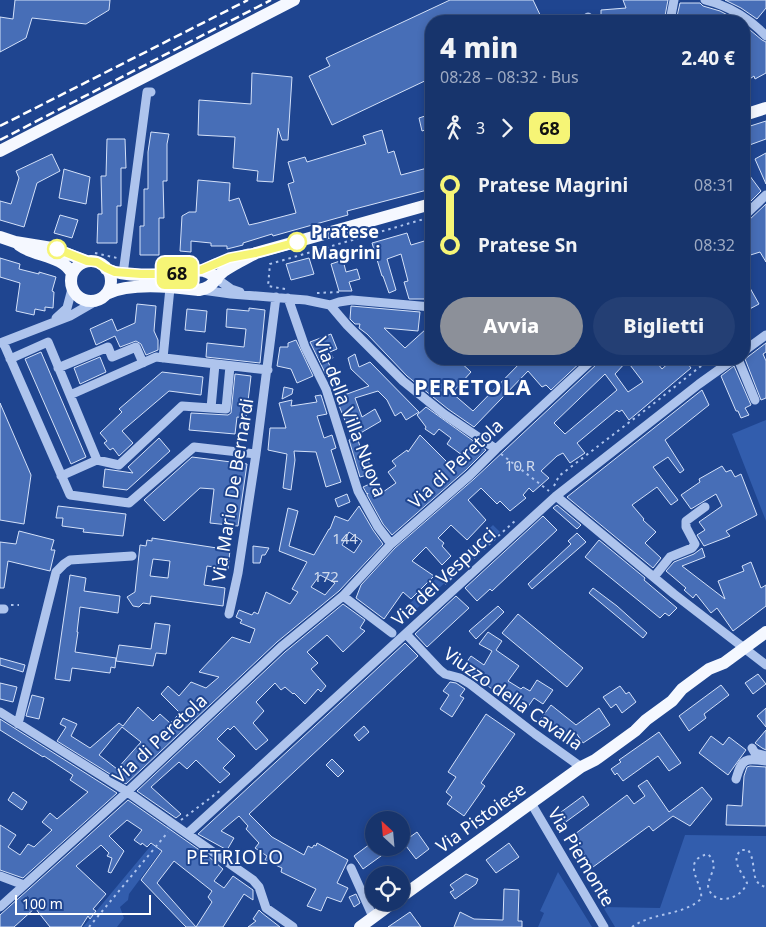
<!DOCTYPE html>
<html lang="it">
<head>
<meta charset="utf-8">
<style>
  body { margin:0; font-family:"Noto Sans",sans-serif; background:#243f74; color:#f1f3f6; height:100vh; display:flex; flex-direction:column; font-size:19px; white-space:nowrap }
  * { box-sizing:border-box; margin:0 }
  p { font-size:16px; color:#9eaac2 }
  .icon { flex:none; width:28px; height:28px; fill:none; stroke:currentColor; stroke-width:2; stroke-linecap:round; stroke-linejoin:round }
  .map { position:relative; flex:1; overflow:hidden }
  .drawer { position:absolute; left:425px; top:15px; width:325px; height:350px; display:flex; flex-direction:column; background:#17346c; border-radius:20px; box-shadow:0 2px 8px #0003,0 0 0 1px #364f7f }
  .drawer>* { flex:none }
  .badge { padding:0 10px; border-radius:8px; font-size:18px; line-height:32px }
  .needle { width:32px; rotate:334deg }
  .tools { position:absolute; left:365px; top:811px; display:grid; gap:10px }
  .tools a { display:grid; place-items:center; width:45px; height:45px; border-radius:50%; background:#17346c; box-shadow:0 2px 8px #0003,0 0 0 1px #364f7f; font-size:25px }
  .scale { position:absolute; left:15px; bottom:12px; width:136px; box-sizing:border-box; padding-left:5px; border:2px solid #fff; border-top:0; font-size:14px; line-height:18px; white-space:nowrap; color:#fff; -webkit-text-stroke:4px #1f4590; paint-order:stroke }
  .map>.badge { position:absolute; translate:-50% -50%; box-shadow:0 0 0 2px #fff }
  .legs { display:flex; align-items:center; gap:8px; height:55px; padding:0 15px; font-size:16px }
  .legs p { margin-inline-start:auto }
  .headline { display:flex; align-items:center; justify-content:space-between; height:85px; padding:0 15px }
  h1 { font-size:28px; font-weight:800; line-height:38px }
  .cta { display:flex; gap:10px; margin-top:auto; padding:10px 15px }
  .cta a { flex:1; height:58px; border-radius:30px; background:#8c9099; color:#fff; font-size:20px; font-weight:800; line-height:58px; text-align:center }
  .cta a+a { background:#243f74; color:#f1f3f6 }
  ul { padding:0 15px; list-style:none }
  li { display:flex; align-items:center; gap:18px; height:60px; font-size:19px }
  li i { display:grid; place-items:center; width:8px; height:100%; margin:0 6px; background:currentColor }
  li i::after { content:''; width:12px; height:12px; margin:-6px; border:4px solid; border-radius:50%; background:#17346c }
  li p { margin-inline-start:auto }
  li:first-child i { background:linear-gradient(#0000 50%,currentColor 0) }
  li:last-child i { background:linear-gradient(currentColor 50%,#0000 0) }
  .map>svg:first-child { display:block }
</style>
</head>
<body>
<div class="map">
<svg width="766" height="927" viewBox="0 0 766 927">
  <rect width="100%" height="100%" fill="#1f4590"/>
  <path fill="#325dad" d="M766 420V521L732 434Z
    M493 525 500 532 412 613 406 607Z
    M168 825 175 832 129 894 128 900 120 907 124 918 117 927H83Z
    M685 835 766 836V927H615L603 907 660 908Z
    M558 872 592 927H538L544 913 540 911Z"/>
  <path fill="#476eb7" stroke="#d4e1f9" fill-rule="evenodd" d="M15 0H110L109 10 86 24 32 18 26 38 0 52V17L13 19Z
    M450 0H533L543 21H431V78L332 125 309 76 330 66 326 58Z
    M623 0H668L664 21H601V10L626 8Z
    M725 0H766V8L757 19 741 8Z
    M680 3H700L703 6 720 11 739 21H676Z
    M744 25 762 40 766 42V73L755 79 754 76 744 83Z
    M252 73 292 77 288 140H282L278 128 273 182 257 181 258 171 233 168 235 137 198 135 199 100 251 104Z
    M431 114V128L422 131 419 118Z
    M766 121V139L744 147V128Z
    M382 130 388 153 394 151 401 175 431 167V189L347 211 348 215 273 236 272 234 243 243V245L227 249V246H211V243L191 241V252L180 251 182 216 189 212H196L198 180 230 183 229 201 239 198 249 225 258 223 296 213 288 184 294 182 288 162 305 157 307 162 366 144 363 136Z
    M151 132 169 134 167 144V181H163L164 218H159V255H140V226H144V189H148V152Z
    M107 139H125L126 168H121V206H117V243H97L98 214H102L101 176H106Z
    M766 153V184L755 159Z
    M52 154 60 171 37 183 24 227 0 220V201L11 204 19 178 16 171Z
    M744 168 761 191 744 208Z
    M64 169 90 177 86 204 59 198Z
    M766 204V262L760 252 744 257V222L748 221Z
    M60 215 78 220 72 238 54 233Z
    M407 233 411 245 431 239V299H409L404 282 408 281 401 254 387 259 396 290 389 293 383 276H382L372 243Z
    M0 258 20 264 19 269 39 274V272L56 277 52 291 54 292 53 308 45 307V311L35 309 34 315 16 311 20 283 0 277Z
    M309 258 314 274 291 280 286 264Z
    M343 260 346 272 357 269 360 279 349 282 352 291H339L331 264Z
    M750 288 759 304 744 312V292Z
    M137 304 156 306 154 331 158 340V350L146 355 141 344 136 341 120 347 115 336 96 345 90 329 112 319 117 331 135 323Z
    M351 306 420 312 418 331 384 328 405 348 426 329 431 335V359H457L471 372 452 393 473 411 524 359H584L551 390 546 385 542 387 528 371 474 427 448 409 407 376 367 334 359 328 360 324H355L350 319Z
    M249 308 265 310 260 363 206 357 207 343 244 347 246 329 226 327 227 309 249 311Z
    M187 309 207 311 205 332 185 330Z
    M331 334 337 349 330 352 333 358 327 360 334 374 327 377 310 342Z
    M296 340 313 376 297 383 291 369 277 366 280 347H288V343Z
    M766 343V352L763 354 766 361V398L761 400 745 359Z
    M41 352 86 457 71 464 25 359Z
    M355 354 359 367 370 362 419 412 406 420 401 412 395 416 387 400 378 391 355 398 362 417 375 409 381 421 352 438 336 398 369 386 351 369 348 358Z
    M100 357 106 372 80 384 74 368Z
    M599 359H654L662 369 673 359H696L688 364 691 368 629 420 622 410 619 412 617 410 577 443 585 453 570 463 563 453 557 456 541 471 549 478 533 492 529 488 523 495 526 498 510 511 500 501 497 504 481 488 468 500 486 520 467 540 451 525 438 538 444 543 442 546 451 556 442 565 426 547 412 561 434 576 411 599 403 592 384 619 356 598 361 585 395 548 474 479 597 364ZM627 361 643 382 628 392 615 374ZM605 374 617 390 565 434 554 423Z
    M734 366 751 405 745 408 749 415 741 418 738 411H736L721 376Z
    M162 372 203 377 201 395 169 391 122 431 133 443 119 456 113 448 110 450 104 443 107 441 100 433 122 412 119 409Z
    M235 374 251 376 246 418 237 417 235 434 189 430 191 413 228 415 231 413Z
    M284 387 293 389 292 394 282 399Z
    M702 390 709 405 665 440 684 470 680 473 668 457 653 467 678 500 671 505 657 487 632 505 644 519 643 520 656 532 645 543 661 558 653 568 567 497Z
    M321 395 327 414 317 416 324 438 332 435 336 448 331 450 341 482 326 487 316 452 294 451 295 460 291 490 283 488 287 454 268 450 270 428H286L279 403 292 400 291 406 317 402 315 396Z
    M0 403 31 475 24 524 0 520Z
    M426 407 486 450 466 470 392 535 383 524 367 495 368 493 367 494 363 487 374 482 376 486 380 484 383 492 396 483 388 472 396 466 392 461 407 450 408 452 420 435 450 465 462 455 447 444 451 438 439 429 434 435 425 429 426 427 417 415Z
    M357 437 363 456 365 455 373 471 370 474 360 477 349 440Z
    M159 438 170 451 127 490 103 487 105 469 133 473 128 467Z
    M192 457 247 464 238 526 210 523 214 489 200 488 164 521 144 500Z
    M722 466 726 472 731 470 735 477 741 474 757 515 726 531 730 536 704 546 697 535 705 530 699 522 722 506 716 494 691 509 681 495 700 482 699 479Z
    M347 494 350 502 338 507 335 499Z
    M557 505 581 525 577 529 553 508Z
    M58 506 126 514 123 536 83 532 84 529 62 526 63 518H56Z
    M359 506 373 530 383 544 339 591 277 642 126 784 57 741 66 727 60 724 63 718 77 724 71 736 90 748 119 723 123 726 138 707 153 721 160 714 170 723 180 713 161 694 168 686 179 696 191 682 206 688 219 677 199 672 232 637 250 643 255 629 240 623 242 620 236 617 239 610 252 615 254 612 258 614 266 592 290 604 298 592 292 589 307 562 279 551 288 508 298 511 289 546 314 555 329 529H330L335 516 348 521ZM349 532 362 541 354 553 342 545ZM320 575 335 583 325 595 311 587ZM122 727 141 742 117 769 99 755Z
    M543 516 557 530 492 591 490 589 477 601 465 588Z
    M19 531 54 540 51 550H55L50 571 8 561 4 588H0V542L16 544Z
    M577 533 586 542 532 589 528 584 571 544 568 541Z
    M152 538 230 550 228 569 207 566 204 585 225 588 223 606 151 596 150 604 143 603 139 607 133 606 127 597 135 592 140 545 146 546 147 540 152 541ZM153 559 170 561 168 578 150 576Z
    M599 540 645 578 644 580 677 608 669 616 665 613 660 618 585 557Z
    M253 546 269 548 265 555H262L260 563H253Z
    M702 548 705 557 682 566 725 599 718 581 744 571 742 566 751 562 761 588 766 585V606L733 631 717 608 711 613 696 594 693 598 684 590 686 588 666 571 674 562 694 554Z
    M70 575 86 578 84 591 120 596 118 613 80 607 77 632H78L75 652 116 658 115 668 111 667 110 673 72 668 70 681 55 679Z
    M593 588 617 606 647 633 643 638 589 593Z
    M456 596 469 608 427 647 415 634Z
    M343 604 365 620 360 628 365 631 343 652 327 635 307 652 318 663 311 669 326 686 321 692 318 689 305 704 294 693 293 694 285 687 281 690 275 683 256 702 264 711 253 723 268 740 256 750 234 726 230 730 228 728 217 739 235 756 223 768 230 774 220 783 196 760 187 769 179 762 151 787 181 814 176 818 137 791 285 652Z
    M498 606 504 612 476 639 469 631Z
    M518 614 583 668 567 687 502 633Z
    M155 623 170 625 166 654 156 653 153 666 116 661 119 645 151 649Z
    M488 632 502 641 496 650 519 666 508 681 521 689 523 687 530 691 537 680 553 690 543 704 534 698 525 711 473 676 472 678 461 670 471 656 484 665 492 651 479 644Z
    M405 643 418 656 249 814 272 837 304 855 308 846 312 848 314 845 316 846 317 843 348 860 337 883 348 888 341 902 327 897 321 911 307 906 316 889 281 872 282 868 265 860 267 856 255 848 259 843 246 829 248 826 239 816 221 831 234 838 227 850 198 834Z
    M0 658 25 665 23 672 0 665Z
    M758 674 766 684 753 694 745 683Z
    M450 682 456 683 465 689 460 696 464 698 452 717 440 709 449 695 443 691Z
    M0 683 17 687 13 702 0 699Z
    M721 685 729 695 704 714 706 718 689 731 679 716Z
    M620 686 626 694 629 692 636 702 622 713 616 704 611 708 603 697Z
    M32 695 44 698 39 719 26 716Z
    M551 705 576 725 599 708 610 725 583 743 574 730 566 739 540 720Z
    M766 708V727L757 716Z
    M486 714 515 734 481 783 485 786 464 816 447 804 452 797 446 792 456 777 448 772Z
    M0 719 117 793 23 878 0 870V825L16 835 8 847 20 855 28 844 34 847 52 830 42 822 50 813 57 819 88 792 70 780 73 775 44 756 43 757 0 730Z
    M364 726 369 732 359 741 354 735Z
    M766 730V750L762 748 755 743Z
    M659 732 681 763 669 771 658 756 623 781 617 773 615 775 611 769 621 762 619 760Z
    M711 736 723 745 729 737 746 750 728 775 699 753Z
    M332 759 344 771 338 777 326 765Z
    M750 766 766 767V826L726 825 727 805 742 806 744 776 747 767Z
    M647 780 669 812 702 787 712 799 690 826 673 816 653 831 649 826 593 867 571 837 627 795 634 804 645 796 638 786Z
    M13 792 27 802 22 810 8 800Z
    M583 796 589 805 563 824 557 815Z
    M128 800 208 856 223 869 214 881 224 888 233 876 253 890V900L244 894 223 927H186L141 880 162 851 151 843 147 847 142 843 141 845 134 840 142 830 127 820 109 836 124 851 111 873 108 872 112 858 107 856 109 853 101 845 76 866 106 894 93 909 96 911 90 919 88 916 81 927H50L35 908 14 927H0V915ZM174 861 212 891 208 897 212 902 196 927 157 883Z
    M417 832 429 849 416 859 403 842Z
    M374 841V848H392L363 869 354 856Z
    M509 843 519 857 496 873 486 860Z
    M466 874 478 879 476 884 455 899 450 892 454 890 450 885Z
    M504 889 519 890 518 921H522V927H454L460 912 474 919 503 920Z
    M356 894 360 903 354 907 349 897Z
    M259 910 262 913 280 927H248L256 921 253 919Z
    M410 912 421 927H388Z"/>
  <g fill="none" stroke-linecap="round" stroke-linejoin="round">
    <path stroke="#aec4ed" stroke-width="2" stroke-dasharray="2.5 4" stroke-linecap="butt" d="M95 253 117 258
      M285 289 268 286 270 264 431 217
      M317 293 340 292
      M501 454 549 491
      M554 486 559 476 648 408 706 362
      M445 584 516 520
      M11 605H19
      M181 820 221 790
      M89 927 168 832
      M632 927C653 912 682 916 701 899 704 884 679 861 708 854 720 867 710 871 708 886 712 907 741 900 747 883 742 872 730 861 741 850H748C758 863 748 883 766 887"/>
    <path stroke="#aec4ed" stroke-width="9" d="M705 0C729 6 749 18 766 36
      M588 17 590 21
      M670 21 674 0
      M744 216 766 195
      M201 270 215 263 248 253
      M123 274 147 92H151
      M217 279 231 289 240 292
      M202 290 231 294 306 300 330 305 347 325 403 381 444 414 496 449
      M288 298 305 347 326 389 358 491 378 527 391 544
      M330 305 339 302 352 300 431 307
      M56 318 67 308 72 289
      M3 342 70 495 129 503 194 447 256 454
      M0 343 70 316 96 301
      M744 351 766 335
      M163 358 170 288
      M10 359 48 342 97 460
      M738 359 755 400
      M215 364 211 408 226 409 230 366
      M58 368 108 347 112 357 136 347 143 363
      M70 395 156 357 268 370
      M61 476 97 460 119 465 182 406 211 408
      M556 496 674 594 766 665
      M654 577 670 557 692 548 695 544 686 527V521L705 507
      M343 596 392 633
      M0 609H4
      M229 614 238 573 256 454 276 297
      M406 634 440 670 445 674 460 678 470 684 535 734 581 767
      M0 712 126 791 253 880 259 887 266 908 293 927
      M18 724 56 572 64 564 70 560 132 556
      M752 748 755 753 766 756
      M736 779C742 758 745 758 766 761
      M531 803 604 927
      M188 833 556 496 699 384 734 359
      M351 868 373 917
      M0 876 24 885
      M0 907 126 793 281 647 343 596 391 544 470 475 496 449 593 359"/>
    <path stroke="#f5f8ff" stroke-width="12" d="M744 115 766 108
      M0 151 294 0
      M0 237 15 242 52 248 87 261
      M19 245C35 257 63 255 72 274
      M71 281a20 20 0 1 1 40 0a20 20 0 1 1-40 0Z
      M106 269C129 278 156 275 180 273 188 272 196 269 204 271 209 272 213 275 217 279
      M106 294C131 282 172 287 199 290 215 287 213 279 224 271 234 264 245 259 256 253L431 204
      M401 897 581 767 595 760 635 731 646 720 672 701 682 689 709 669 724 663 766 632
      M360 927 394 902"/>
    <path stroke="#fff" stroke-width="2.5" stroke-dasharray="9 4" stroke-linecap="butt" d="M0 126 248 0
      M0 140 271 0"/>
  </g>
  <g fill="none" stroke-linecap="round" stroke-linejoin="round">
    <defs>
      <path id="line-1" d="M57 249 87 261 97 262 106 268 115 272 141 274H165L201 270 229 258 256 253 297 242"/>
    </defs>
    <use href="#line-1" stroke="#fff" stroke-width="11"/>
    <use href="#line-1" stroke="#f6f576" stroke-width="8"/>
  </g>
  <g fill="#fff" stroke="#f6f576" stroke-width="2.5">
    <circle cx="297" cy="242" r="9"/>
    <circle cx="57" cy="249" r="9"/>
  </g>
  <g text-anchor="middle" stroke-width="4" stroke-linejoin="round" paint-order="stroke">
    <g font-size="15" fill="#d1dbed">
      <text x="520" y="471">10 R</text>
      <text x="345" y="544">144</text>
      <text x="326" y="582">172</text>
    </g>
    <g font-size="18" font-weight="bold" fill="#fff" stroke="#1f4590" text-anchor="start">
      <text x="311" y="238">Pratese<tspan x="311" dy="21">Magrini</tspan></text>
    </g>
    <g font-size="18" fill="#fff" stroke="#1f4590">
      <text transform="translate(350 417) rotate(69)" y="6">Via della Villa Nuova</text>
      <text transform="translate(456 464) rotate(-43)" y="6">Via di Peretola</text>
      <text transform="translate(233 490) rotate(-81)" y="6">Via Mario De Bernardi</text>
      <text transform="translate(444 577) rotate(-43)" y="6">Via dei Vespucci</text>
      <text transform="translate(513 699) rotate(35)" y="6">Viuzzo della Cavalla</text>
      <text transform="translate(160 739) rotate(-43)" y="6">Via di Peretola</text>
      <text transform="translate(481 818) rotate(-36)" y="6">Via Pistoiese</text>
      <text transform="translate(581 857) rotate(59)" y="6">Via Piemonte</text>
    </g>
    <g font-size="19" letter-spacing="1" fill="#fff" stroke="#1f4590">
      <text x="235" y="864">PETRIOLO</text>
    </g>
    <g font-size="22" font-weight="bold" letter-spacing="1" fill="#fff" stroke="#1f4590">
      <text x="473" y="395">PERETOLA</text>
    </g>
  </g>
</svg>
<div class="tools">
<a><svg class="needle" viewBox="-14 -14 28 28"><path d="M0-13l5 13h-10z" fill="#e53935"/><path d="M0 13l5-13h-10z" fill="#9eaac2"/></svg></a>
<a><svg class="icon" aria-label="locate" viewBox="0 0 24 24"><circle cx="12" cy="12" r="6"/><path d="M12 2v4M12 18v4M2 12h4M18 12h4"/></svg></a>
</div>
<div class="scale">100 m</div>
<b class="badge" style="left:177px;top:273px;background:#f6f576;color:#111">68</b>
<section class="drawer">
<div class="headline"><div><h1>4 min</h1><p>08:28 – 08:32 · Bus</p></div><b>2.40 €</b></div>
<div class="legs"><svg class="icon" aria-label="walk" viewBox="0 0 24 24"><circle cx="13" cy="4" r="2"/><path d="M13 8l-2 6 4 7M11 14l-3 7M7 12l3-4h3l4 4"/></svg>3<svg class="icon" aria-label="forward" viewBox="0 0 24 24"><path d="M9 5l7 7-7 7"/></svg><b class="badge" style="background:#f6f576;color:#111">68</b></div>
<ul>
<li><i style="color:#f6f576"></i><b>Pratese Magrini</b><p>08:31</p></li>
<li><i style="color:#f6f576"></i><b>Pratese Sn</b><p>08:32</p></li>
</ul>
<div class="cta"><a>Avvia</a><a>Biglietti</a></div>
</section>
</div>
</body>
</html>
